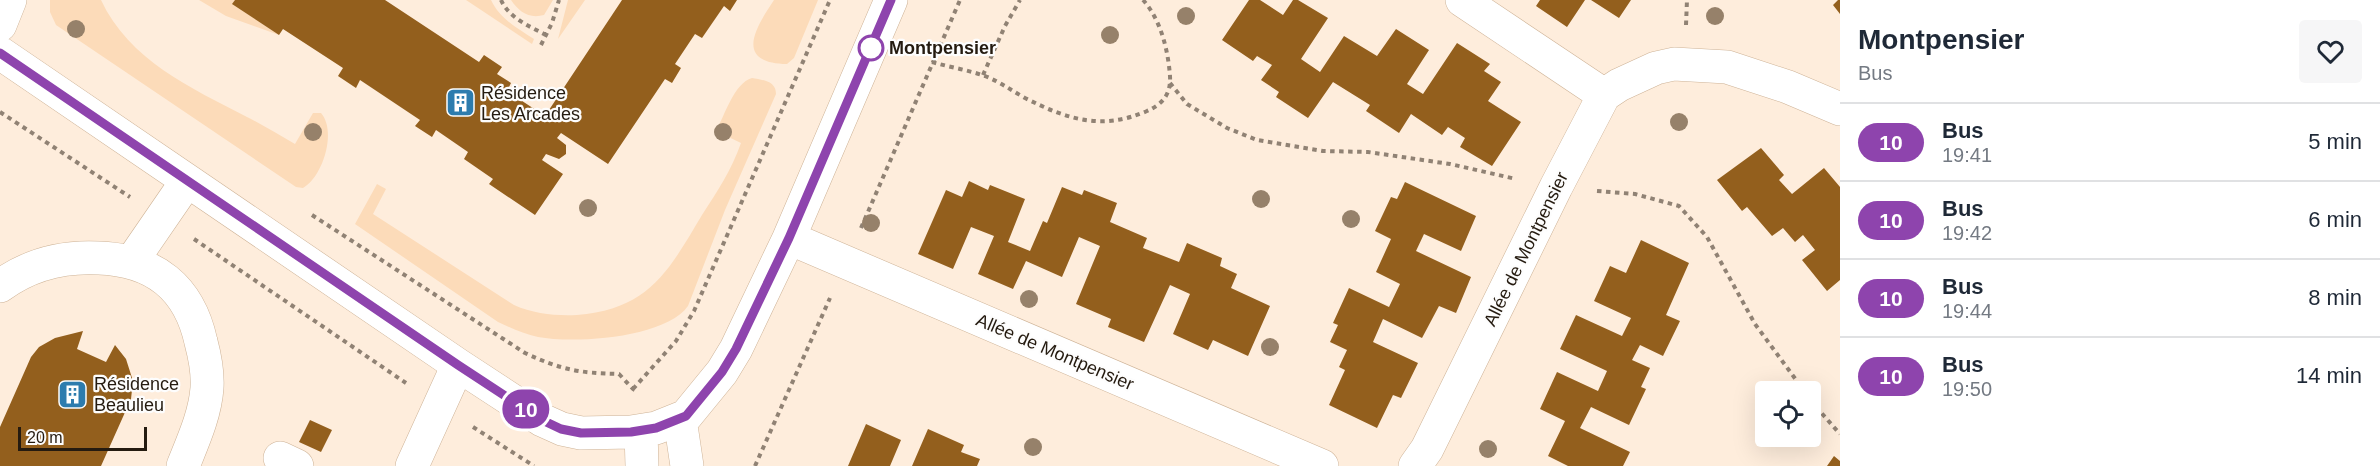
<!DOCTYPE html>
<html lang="fr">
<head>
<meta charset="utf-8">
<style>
  body { margin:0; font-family:Arial,sans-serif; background:#f6f6f7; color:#1f2937; height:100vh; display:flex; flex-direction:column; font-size:22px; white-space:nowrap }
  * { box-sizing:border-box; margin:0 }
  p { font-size:20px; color:#747a83 }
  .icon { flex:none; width:33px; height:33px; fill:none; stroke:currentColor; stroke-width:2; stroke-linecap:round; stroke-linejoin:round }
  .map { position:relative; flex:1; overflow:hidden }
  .drawer { display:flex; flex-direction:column; background:#fff; width:540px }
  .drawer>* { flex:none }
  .badge { padding:0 12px; border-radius:20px; font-size:21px; line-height:39px }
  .controls { position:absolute; left:1755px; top:381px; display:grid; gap:12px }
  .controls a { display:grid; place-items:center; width:66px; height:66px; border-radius:6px; background:#fff; box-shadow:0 6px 24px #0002; font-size:30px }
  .scale { position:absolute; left:18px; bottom:15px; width:129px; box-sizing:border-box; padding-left:6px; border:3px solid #251b10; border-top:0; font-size:16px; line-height:21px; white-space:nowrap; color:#251b10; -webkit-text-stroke:4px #fdfdfd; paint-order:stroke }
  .map>.badge { position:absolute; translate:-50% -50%; box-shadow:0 0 0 3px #fff }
  .round { display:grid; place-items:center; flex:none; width:63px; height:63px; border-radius:6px; background:#f6f6f7 }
  .headline { display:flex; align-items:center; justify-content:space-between; height:102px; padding:0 18px }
  h1 { font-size:28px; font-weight:700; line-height:45px }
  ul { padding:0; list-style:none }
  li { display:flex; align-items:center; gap:18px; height:78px; padding:0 18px; border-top:2px solid #e0e1e3 }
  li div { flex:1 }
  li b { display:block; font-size:22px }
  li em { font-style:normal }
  li .badge { min-width:66px; font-weight:700; text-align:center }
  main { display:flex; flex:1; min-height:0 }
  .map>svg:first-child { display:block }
</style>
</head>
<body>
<main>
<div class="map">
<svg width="1840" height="466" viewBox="0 0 1840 466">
  <rect width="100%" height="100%" fill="#feeddc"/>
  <path fill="#fcdbb9" d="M50 0H101C129 60 191 88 247 117 263 125 279 135 295 144L313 113H321C337 131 323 177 303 188L296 187 56 25 50 12Z
    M199 0H235L233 4 279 35 226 16Z
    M466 0H491C500 19 517 28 534 39L532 44Z
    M511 0H553L544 15C529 19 519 12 511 0Z
    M568 0H585L558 39Z
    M774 0H818L794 58 787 64C733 63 756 27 774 0Z
    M752 78C763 80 776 81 776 94L725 210 688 306C665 338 575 344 538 337 524 334 511 328 498 322L355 224 377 184 386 189 373 214 514 305C534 314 556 316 577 315 649 309 668 272 702 215 717 192 732 169 741 143L716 131C725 115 734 83 752 78Z"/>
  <path fill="#935f1d" d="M235 0H385L479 62 484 55 502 67 497 74 511 83 507 91 545 116 622 0H737L730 11 724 6 702 38 695 34 675 64 681 68 672 83 665 79 608 164 561 133 557 138 566 145V154L559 159 546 154 542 160 563 174 535 215 489 184 493 179 464 159 468 152 436 130 432 137 415 126 420 120 360 80 356 88 338 76 343 68 283 29 279 35 232 4Z
    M1249 0H1260L1283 15 1293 0H1298L1328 18 1301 59 1320 72 1344 36 1377 56 1396 29 1429 50 1407 84 1423 94 1457 43 1490 64 1484 71 1501 82 1488 101 1521 122 1492 166 1460 147 1465 138 1448 127 1442 135 1411 114 1399 133 1366 111 1370 105 1333 82 1308 118 1276 97 1279 92 1261 80 1272 65 1257 56 1253 61 1222 40Z
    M1540 0H1585L1567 27 1536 6Z
    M1591 0H1631L1619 18Z
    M1838 0H1840V14L1833 5Z
    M1761 148 1784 175 1779 180 1792 194 1824 168 1840 187V280L1827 291 1802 260 1815 250 1803 235 1795 242 1783 228 1772 236 1747 207 1742 211 1717 180Z
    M969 181 988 190 990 185 1025 199 1008 242 1030 251 1043 221 1047 223 1062 187 1082 195 1084 190 1117 203 1110 222 1147 238 1143 248 1179 262 1187 243 1222 258 1220 266 1237 274 1231 288 1270 306 1248 356 1213 340 1208 350 1173 334 1190 294 1170 285 1144 342 1108 327 1111 319 1076 304 1100 246 1079 237 1062 277 1026 261 1013 289 978 274 994 236 971 227 953 269 918 254 946 190 962 197Z
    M1405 182 1476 216 1461 251 1424 234 1416 251 1471 277 1456 313 1439 306 1422 338 1383 319 1373 342 1418 363 1401 398 1393 395 1377 428 1329 405 1345 370 1339 367 1347 350 1330 342 1338 325 1333 323 1349 288 1389 307 1400 284 1376 272 1391 239 1375 231 1391 197 1397 199Z
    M1641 240 1689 263 1666 315 1680 321 1663 356 1640 345 1632 360 1650 368 1641 387 1646 389 1629 425 1591 407 1580 428 1630 452 1623 466H1568L1548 456 1565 421 1540 409 1557 372 1598 391 1607 371 1560 349 1576 315 1622 336 1631 318 1594 301 1610 266 1626 273Z
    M83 331 77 349 106 362 115 345 126 359 133 381 131 399 101 466H0V427L31 357 39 347 55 338Z
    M310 420 332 430 321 452 299 442Z
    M866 424 901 440 890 466H848Z
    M928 429 964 445 961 452 980 459 977 466H912Z
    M1834 456 1840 461V466H1827Z"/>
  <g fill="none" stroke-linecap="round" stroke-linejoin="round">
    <defs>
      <path id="minor" d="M1462 0 1604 95
        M0 25 10 0
        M0 53 458 365 542 420 562 429 581 433 631 432 656 428 686 416 722 372 736 349 789 238 891 0
        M789 238 1322 466
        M132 261 187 181
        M0 286C30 264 62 256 99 258 154 260 189 287 201 342 205 357 208 373 207 388 205 415 193 441 183 466
        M680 419 687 466
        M641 431 642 466
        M280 458 297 466
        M412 466 458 365
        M1415 466 1427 449 1556 187 1604 95 1619 85 1656 68 1674 64 1727 67 1788 87 1840 109"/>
    </defs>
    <use href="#minor" stroke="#ceb397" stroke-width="34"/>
    <path stroke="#908274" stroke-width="4" stroke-dasharray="4.5 4.5" stroke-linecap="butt" d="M501 0C509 18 529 26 546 35
      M1686 25 1687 0
      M541 45 552 23 559 0
      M932 62C949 67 968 70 985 76 1000 82 1011 90 1025 98 1067 119 1101 131 1147 111 1163 104 1171 94 1170 76 1168 50 1161 20 1143 0
      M983 75 1005 26 1020 0
      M1170 83 1187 104 1227 128 1257 140 1323 151 1368 152 1450 164 1516 179
      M0 112 130 197
      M1597 191 1635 194 1679 206 1707 237 1755 324 1805 392
      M312 215 525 353C562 370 579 373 619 374L633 389 637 391
      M861 228 960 0
      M194 239 406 383
      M633 389 676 341 694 311 830 0
      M1810 400 1840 434
      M473 427 534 466
      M755 466 830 298"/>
    <use href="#minor" stroke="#fff" stroke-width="33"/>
  </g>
  <g fill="#96816a">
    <circle cx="1186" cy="16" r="9"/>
    <circle cx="1715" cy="16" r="9"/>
    <circle cx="76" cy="29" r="9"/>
    <circle cx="1110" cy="35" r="9"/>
    <circle cx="1679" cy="122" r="9"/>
    <circle cx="313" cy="132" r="9"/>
    <circle cx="723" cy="132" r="9"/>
    <circle cx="1261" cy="199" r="9"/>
    <circle cx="588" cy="208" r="9"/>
    <circle cx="1351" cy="219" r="9"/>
    <circle cx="871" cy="223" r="9"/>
    <circle cx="1029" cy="299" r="9"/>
    <circle cx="1270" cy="347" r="9"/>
    <circle cx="1033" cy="447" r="9"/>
    <circle cx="1488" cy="449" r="9"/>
  </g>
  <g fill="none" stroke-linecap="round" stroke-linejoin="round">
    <defs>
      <path id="line" d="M0 53 458 365 542 420 561 429 581 433 631 432 656 428 686 416 722 372 736 349 789 238 891 0"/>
    </defs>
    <use href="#line" stroke="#fff" stroke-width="14"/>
    <use href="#line" stroke="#8e44ad" stroke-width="9"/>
  </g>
  <defs>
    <symbol id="building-square" viewBox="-11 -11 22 22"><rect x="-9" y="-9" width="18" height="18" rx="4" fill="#2d7cae" stroke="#fdfdfd"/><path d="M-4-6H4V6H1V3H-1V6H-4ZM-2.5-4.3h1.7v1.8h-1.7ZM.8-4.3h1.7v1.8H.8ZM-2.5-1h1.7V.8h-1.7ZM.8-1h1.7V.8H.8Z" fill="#fff"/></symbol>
  </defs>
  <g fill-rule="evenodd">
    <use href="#building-square" x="444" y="86" width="33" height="33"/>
    <use href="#building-square" x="56" y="378" width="33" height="33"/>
  </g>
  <circle fill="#fff" stroke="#8e44ad" stroke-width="3" cx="871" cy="48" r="12"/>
  <g text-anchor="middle" stroke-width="4.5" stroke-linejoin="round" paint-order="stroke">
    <g font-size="18" font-weight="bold" fill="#251b10" stroke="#fdfdfd" text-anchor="start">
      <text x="889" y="54">Montpensier</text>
    </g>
    <g font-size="18" fill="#251b10" stroke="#fdfdfd" text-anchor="start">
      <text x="481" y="99">Résidence<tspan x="481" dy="21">Les Arcades</tspan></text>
      <text x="94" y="390">Résidence<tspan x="94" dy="21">Beaulieu</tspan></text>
    </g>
    <g font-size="18" fill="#251b10" stroke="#fdfdfd">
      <text transform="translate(1526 249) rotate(-64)" y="6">Allée de Montpensier</text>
      <text transform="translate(1055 352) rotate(23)" y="6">Allée de Montpensier</text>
    </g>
  </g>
</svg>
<div class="controls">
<a><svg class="icon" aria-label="locate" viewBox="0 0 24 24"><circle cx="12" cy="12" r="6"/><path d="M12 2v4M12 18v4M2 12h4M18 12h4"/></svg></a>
</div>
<div class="scale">20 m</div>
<b class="badge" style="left:526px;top:409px;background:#8e44ad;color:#fff">10</b>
</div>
<section class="drawer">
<div class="headline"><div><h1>Montpensier</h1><p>Bus</p></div><a class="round"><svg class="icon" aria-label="heart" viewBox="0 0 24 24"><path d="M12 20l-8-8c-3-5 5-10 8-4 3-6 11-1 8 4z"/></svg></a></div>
<ul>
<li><span class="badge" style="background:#8e44ad;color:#fff">10</span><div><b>Bus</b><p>19:41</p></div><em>5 min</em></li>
<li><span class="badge" style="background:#8e44ad;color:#fff">10</span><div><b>Bus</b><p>19:42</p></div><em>6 min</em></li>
<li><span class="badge" style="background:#8e44ad;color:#fff">10</span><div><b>Bus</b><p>19:44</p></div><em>8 min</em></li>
<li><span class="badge" style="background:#8e44ad;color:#fff">10</span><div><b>Bus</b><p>19:50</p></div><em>14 min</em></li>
</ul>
</section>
</main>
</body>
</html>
